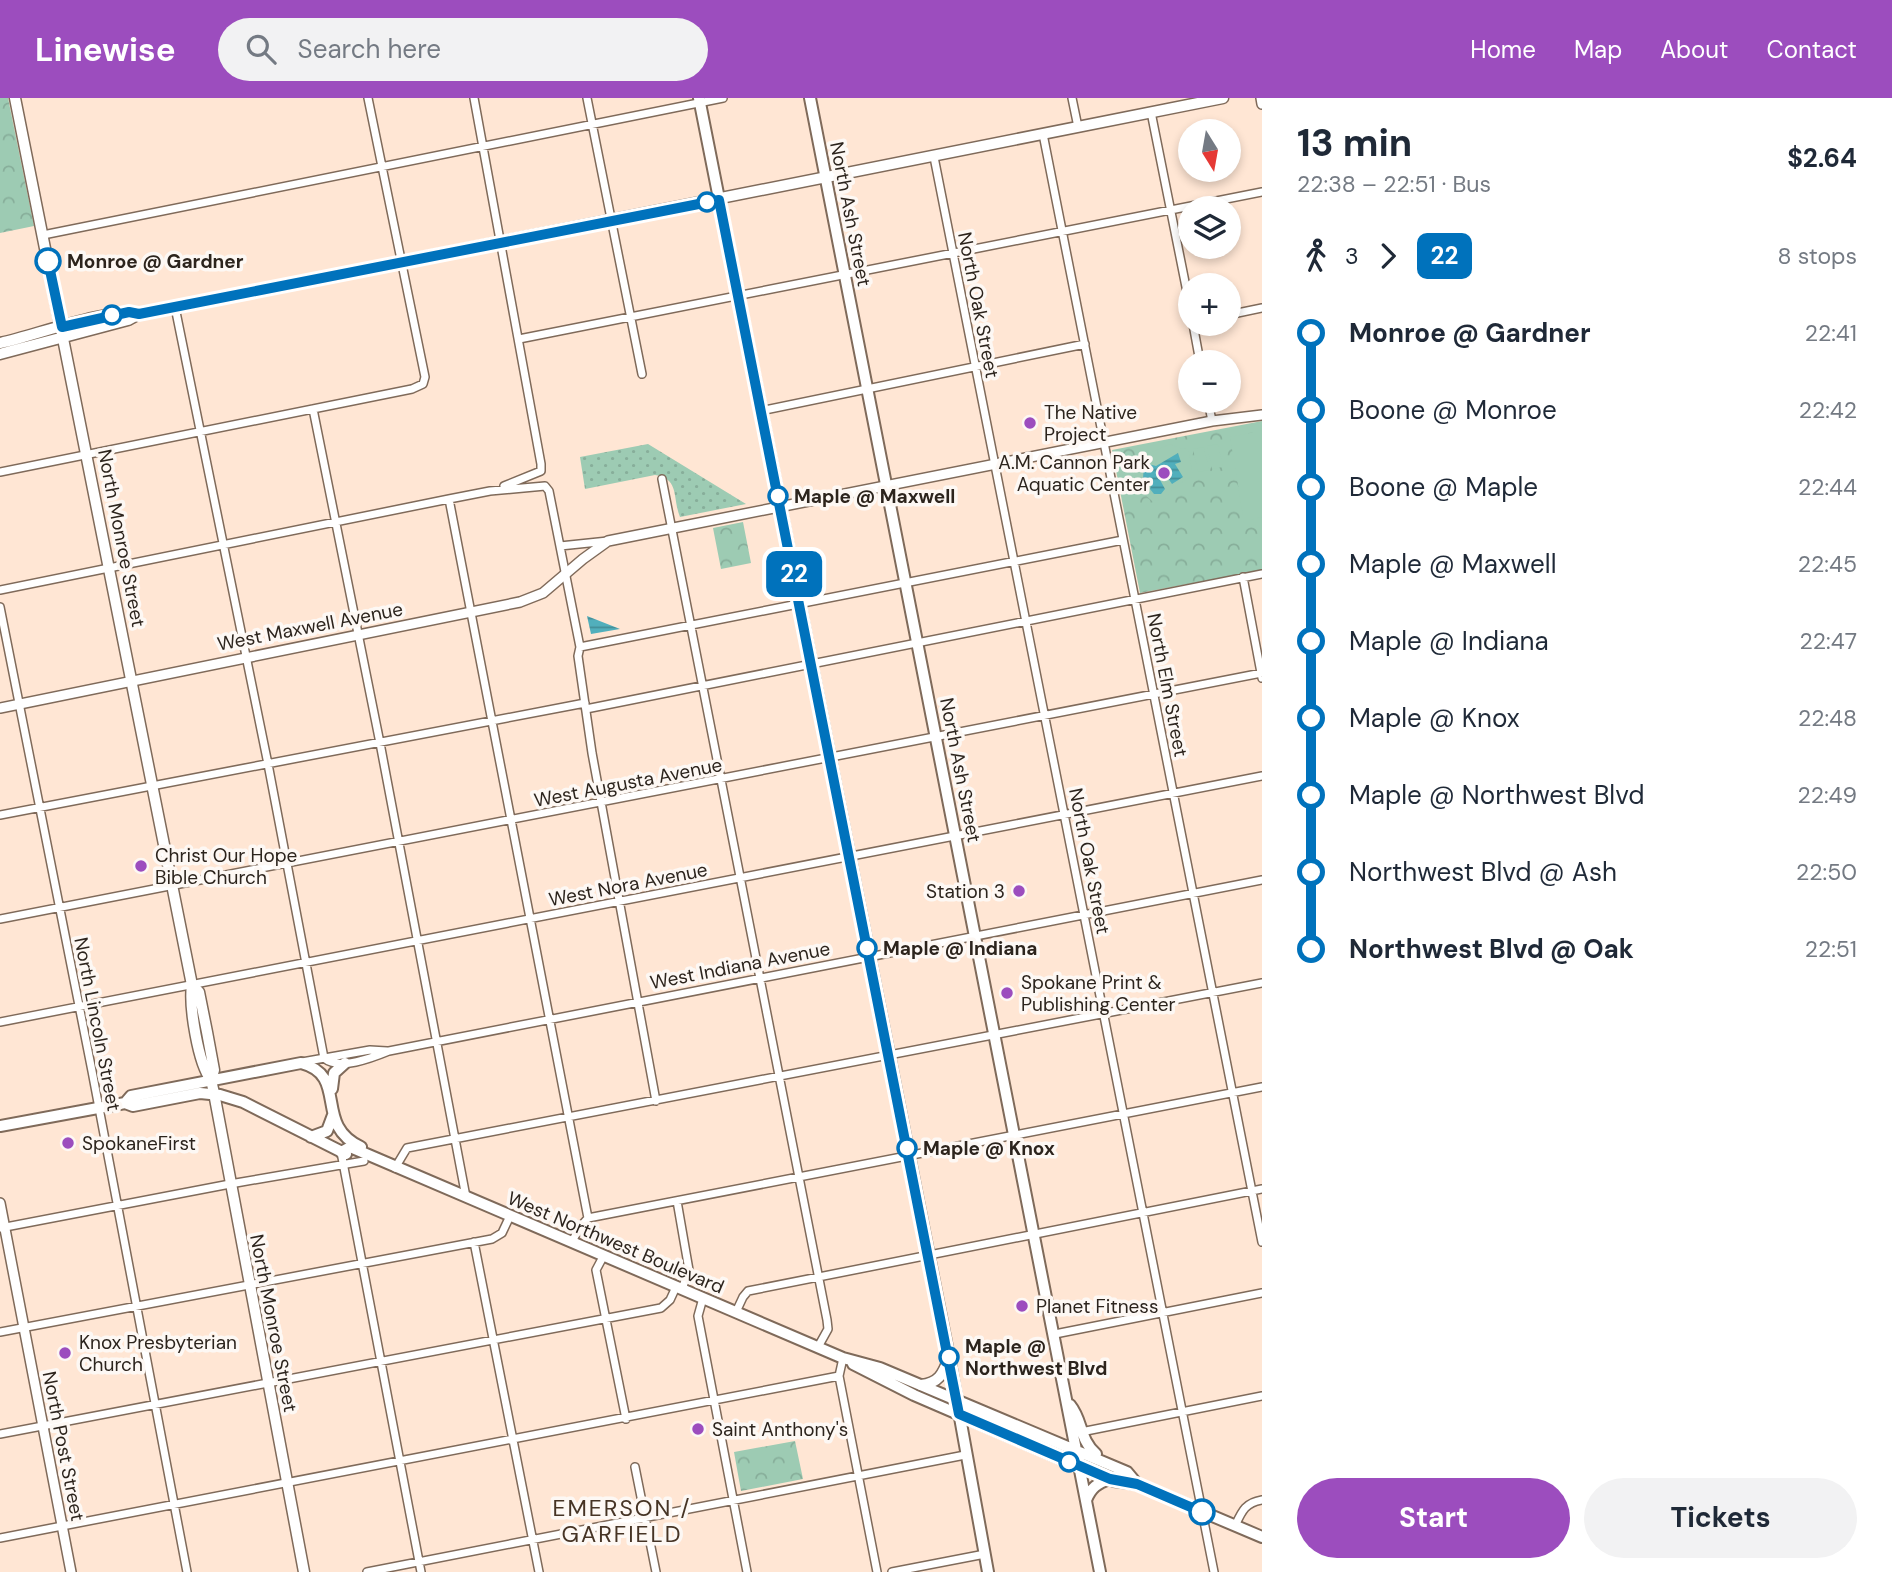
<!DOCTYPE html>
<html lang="en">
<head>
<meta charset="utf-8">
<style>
  body { margin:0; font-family:"DM Sans",sans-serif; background:#f2f2f3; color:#1f2937; height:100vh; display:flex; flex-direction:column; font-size:26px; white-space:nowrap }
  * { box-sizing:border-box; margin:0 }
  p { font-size:23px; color:#747a83 }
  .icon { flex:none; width:38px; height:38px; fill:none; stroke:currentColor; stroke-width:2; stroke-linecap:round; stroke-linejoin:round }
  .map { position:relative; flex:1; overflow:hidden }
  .panel { display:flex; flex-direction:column; background:#fff; width:630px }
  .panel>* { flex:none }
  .badge { padding:0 14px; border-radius:10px; font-size:24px; line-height:46px }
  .needle { width:46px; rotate:169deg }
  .fabs { position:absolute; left:1178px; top:21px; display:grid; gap:14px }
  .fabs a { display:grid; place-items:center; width:63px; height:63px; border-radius:50%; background:#fff; box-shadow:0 4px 10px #0003; font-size:35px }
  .map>.badge { position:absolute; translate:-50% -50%; box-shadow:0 0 0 4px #fff }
  .legs { display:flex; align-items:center; gap:10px; height:77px; padding:0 35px; font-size:23px }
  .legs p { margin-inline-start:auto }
  .head { display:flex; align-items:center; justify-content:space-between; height:119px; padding:0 35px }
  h1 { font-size:38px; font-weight:700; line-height:52px }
  .button { display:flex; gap:14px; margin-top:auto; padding:14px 35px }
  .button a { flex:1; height:80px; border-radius:42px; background:#9c4dbe; color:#fff; font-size:28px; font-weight:700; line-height:80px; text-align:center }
  .button a+a { background:#f2f2f3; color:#1f2937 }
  ul { padding:0 35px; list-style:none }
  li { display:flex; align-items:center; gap:24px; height:77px; font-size:26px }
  li i { display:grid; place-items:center; width:10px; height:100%; margin:0 9px; background:currentColor }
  li i::after { content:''; width:18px; height:18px; margin:-9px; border:5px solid; border-radius:50%; background:#fff }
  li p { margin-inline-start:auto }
  li:first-child i { background:linear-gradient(#0000 50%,currentColor 0) }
  li:last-child i { background:linear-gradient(currentColor 50%,#0000 0) }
  header { display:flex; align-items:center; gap:42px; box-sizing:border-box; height:98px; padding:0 35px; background:#9c4dbe; color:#fff }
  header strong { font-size:33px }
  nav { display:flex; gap:38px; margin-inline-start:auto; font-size:24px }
  .search { width:490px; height:63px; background:#f2f2f3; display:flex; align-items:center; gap:18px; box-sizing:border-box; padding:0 24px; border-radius:38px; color:#747a83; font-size:26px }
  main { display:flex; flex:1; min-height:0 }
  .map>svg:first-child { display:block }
</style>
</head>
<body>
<header>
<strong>Linewise</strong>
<div class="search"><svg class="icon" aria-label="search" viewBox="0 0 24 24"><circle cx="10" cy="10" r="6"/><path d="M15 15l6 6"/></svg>Search here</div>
<nav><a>Home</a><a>Map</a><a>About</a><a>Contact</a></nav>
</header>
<main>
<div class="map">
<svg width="1262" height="1474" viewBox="0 0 1262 1474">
  <defs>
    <pattern id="grass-dots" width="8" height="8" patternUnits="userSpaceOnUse" patternTransform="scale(1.75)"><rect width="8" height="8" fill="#9dcbb3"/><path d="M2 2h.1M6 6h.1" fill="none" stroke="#87ae9a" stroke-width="1.8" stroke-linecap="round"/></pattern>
    <pattern id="park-crowns" width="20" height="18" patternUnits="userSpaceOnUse" patternTransform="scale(1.75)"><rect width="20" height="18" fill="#9dcbb3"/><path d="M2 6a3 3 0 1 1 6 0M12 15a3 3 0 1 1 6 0" fill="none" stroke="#87ae9a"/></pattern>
    <pattern id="water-rules" width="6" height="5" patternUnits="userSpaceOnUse" patternTransform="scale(1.75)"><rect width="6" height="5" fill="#51afbc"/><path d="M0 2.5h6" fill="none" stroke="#438e98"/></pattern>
  </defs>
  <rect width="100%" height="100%" fill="#ffe6d4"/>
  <path fill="url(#grass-dots)" d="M648 346 746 406 680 419C672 399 680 381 655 377L585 391 580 359Z"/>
  <path fill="url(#park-crowns)" d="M0 0H8L34 128 0 135Z
    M1262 323V472L1140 495 1112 352Z
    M743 424 751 465 721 471 713 430Z
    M795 1343 803 1381 741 1393 734 1354Z"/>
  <path fill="#9dcbb3" d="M1250 335H1262V419L1249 422 1243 417 1230 339Z
    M1170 346 1182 351 1188 350 1193 378 1174 389 1165 401 1152 403 1142 394 1138 395 1135 372 1131 359 1152 354Z
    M1218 346 1223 369 1212 371 1207 348Z
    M1204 349 1209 372 1198 374 1193 351Z"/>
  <path fill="url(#water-rules)" d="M1178 355 1181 364 1175 366 1183 379 1172 386 1163 373 1159 380 1165 391 1161 396H1154L1150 391 1152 384 1146 385 1143 381 1144 365 1156 368Z
    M587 518 620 531 591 536Z"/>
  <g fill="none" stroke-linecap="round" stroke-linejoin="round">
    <defs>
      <path id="minor" d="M474 0 541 366V373L504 388
        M587 0 642 276
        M1072 0 1078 29
        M1151 14 1190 209
        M1043 36 1262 1144
        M934 59 1214 1474
        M43 137 723 0
        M175 209 268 666 324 960
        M1228 217 1262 210
        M1193 226 1200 264
        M519 241 1262 94
        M1208 303 1212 323
        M313 311 380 645 466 1099
        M760 313 1085 246
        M0 374 412 291 423 286 425 279 368 0
        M662 381 827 1222 828 1231 818 1249
        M449 401 588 1120
        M560 448 608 443
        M1243 479 1262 580
        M0 492 449 401 490 393 545 388 549 393 580 549 578 558 592 655 656 1003
        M0 509 92 973 187 1474
        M580 549 1123 442
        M586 611 1262 476
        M0 717 585 605
        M0 821 1262 575
        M0 924 1262 678
        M324 960C339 973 372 960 389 953L1262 782
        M302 964 370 952 387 953
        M341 1054 421 1474
        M395 1070 407 1050 1262 885
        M677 1103 689 1172 682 1191
        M0 1130 230 1086 364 1063
        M474 1144 539 1474
        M572 1144 579 1130 588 1120 1262 989
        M604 1157 596 1172 626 1321
        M703 1200 698 1218 747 1474
        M736 1214 743 1199 748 1193 1262 1091
        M0 1234 492 1141 502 1135 510 1118
        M1055 1236 1262 1195
        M843 1260 839 1278 877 1474
        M1081 1334 1262 1298
        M0 1336 661 1210 670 1202 676 1189
        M635 1369 656 1474
        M1235 1428C1242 1413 1245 1405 1262 1402
        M0 1440 839 1278
        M367 1474 965 1357
        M892 1474 985 1456"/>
      <path id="tertiary" d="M1261 0 1262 6
        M0 610 520 504 543 495 583 461 608 443 1212 323 1262 317
        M0 1105 71 1474"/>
      <path id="secondary" d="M15 0 192 887C189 909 198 965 211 982
        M0 245C34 238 109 209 139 216
        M0 256 128 222 139 216 1223 0
        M192 887 199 894 207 934 214 972 211 982 214 995 304 1474
        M921 1287C939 1285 943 1276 949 1260"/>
      <path id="primary" d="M699 0 949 1259 988 1474
        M810 0 1100 1474
        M332 991 334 975 345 965
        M125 1005 131 998 301 965C350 978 312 1026 361 1049
        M0 1028 125 1005 133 1008 200 995 220 997 243 1004 346 1056
        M311 1039 327 1033 333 1017
        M341 1054 350 1049 843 1260 880 1270 1127 1374 1137 1386
        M853 1266 914 1297 1090 1373 1114 1383 1137 1386 1262 1439
        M1070 1307C1083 1323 1079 1341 1096 1356
        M1086 1402C1091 1390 1097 1385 1110 1381"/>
    </defs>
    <use href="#minor" stroke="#7f6a5a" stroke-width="10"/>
    <use href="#tertiary" stroke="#7f6a5a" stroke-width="12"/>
    <use href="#secondary" stroke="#7f6a5a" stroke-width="13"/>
    <use href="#primary" stroke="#7f6a5a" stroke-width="14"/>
    <use href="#minor" stroke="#fff" stroke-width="7"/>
    <use href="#tertiary" stroke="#fff" stroke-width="9"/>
    <use href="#secondary" stroke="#fff" stroke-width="10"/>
    <use href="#primary" stroke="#fff" stroke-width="10"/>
  </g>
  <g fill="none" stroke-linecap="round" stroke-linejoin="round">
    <defs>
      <path id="line-1" d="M48 163 62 229 129 214 139 216 719 102 959 1316 1110 1381 1137 1386 1202 1414"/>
    </defs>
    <use href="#line-1" stroke="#fff" stroke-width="16"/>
    <use href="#line-1" stroke="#0072bc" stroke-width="10"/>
  </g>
  <g fill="#fff" stroke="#0072bc" stroke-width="3.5">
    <circle cx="707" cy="104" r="9"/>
    <circle cx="48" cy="163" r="12"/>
    <circle cx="112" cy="217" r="9"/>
    <circle cx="778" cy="398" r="9"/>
    <circle cx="867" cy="850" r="9"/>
    <circle cx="907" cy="1050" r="9"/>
    <circle cx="949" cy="1259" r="9"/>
    <circle cx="1069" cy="1364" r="9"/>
    <circle cx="1202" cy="1414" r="12"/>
  </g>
  <g fill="#9c4dbe" stroke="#fdf8f4" stroke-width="2.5">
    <circle cx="1030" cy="325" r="7"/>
    <circle cx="1164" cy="375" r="7"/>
    <circle cx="141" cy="768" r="7"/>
    <circle cx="1019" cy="793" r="7"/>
    <circle cx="1007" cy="895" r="7"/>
    <circle cx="68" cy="1045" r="7"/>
    <circle cx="1022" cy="1208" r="7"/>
    <circle cx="65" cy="1255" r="7"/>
    <circle cx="698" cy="1331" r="7"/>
  </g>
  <g text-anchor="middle" stroke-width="7" stroke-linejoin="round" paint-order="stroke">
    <g font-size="19" fill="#2c241d" stroke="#fdf8f4">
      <text transform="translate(851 116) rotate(79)" y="7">North Ash Street</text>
      <text transform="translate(979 207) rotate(79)" y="7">North Oak Street</text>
      <text transform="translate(122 440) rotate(79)" y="7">North Monroe Street</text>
      <text transform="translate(310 528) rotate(-11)" y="7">West Maxwell Avenue</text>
      <text transform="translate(1168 587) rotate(79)" y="7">North Elm Street</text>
      <text transform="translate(961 672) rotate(79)" y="7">North Ash Street</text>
      <text transform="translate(628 684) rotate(-11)" y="7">West Augusta Avenue</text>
      <text transform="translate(1090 763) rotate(79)" y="7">North Oak Street</text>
      <text transform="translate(628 786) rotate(-11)" y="7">West Nora Avenue</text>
      <text transform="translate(740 867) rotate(-11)" y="7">West Indiana Avenue</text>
      <text transform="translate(98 926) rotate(79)" y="7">North Lincoln Street</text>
      <text transform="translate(616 1144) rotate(23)" y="7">West Northwest Boulevard</text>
      <text transform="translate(274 1225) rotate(79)" y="7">North Monroe Street</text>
      <text transform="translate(64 1348) rotate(79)" y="7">North Post Street</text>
    </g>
    <g font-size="19" font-weight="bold" fill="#2c241d" stroke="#fdf8f4" text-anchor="start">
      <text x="67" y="170">Monroe @ Gardner</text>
      <text x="794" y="405">Maple @ Maxwell</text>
      <text x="883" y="857">Maple @ Indiana</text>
      <text x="923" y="1057">Maple @ Knox</text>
      <text x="965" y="1255">Maple @<tspan x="965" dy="22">Northwest Blvd</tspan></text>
    </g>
    <g font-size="19" fill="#2c241d" stroke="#fdf8f4" text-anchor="start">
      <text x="1044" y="321">The Native<tspan x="1044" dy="22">Project</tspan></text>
      <text x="1150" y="371" text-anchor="end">A.M. Cannon Park<tspan x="1150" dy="22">Aquatic Center</tspan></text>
      <text x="155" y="764">Christ Our Hope<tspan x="155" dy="22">Bible Church</tspan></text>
      <text x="1005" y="800" text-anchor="end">Station 3</text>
      <text x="1021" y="891">Spokane Print &amp;<tspan x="1021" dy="22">Publishing Center</tspan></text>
      <text x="82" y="1052">SpokaneFirst</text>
      <text x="1036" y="1215">Planet Fitness</text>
      <text x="79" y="1251">Knox Presbyterian<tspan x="79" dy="22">Church</tspan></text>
      <text x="712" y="1338">Saint Anthony's</text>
    </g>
    <g font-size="23" letter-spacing="2" fill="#463425" stroke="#fdf8f4">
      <text x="622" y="1418">EMERSON /<tspan x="622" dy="26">GARFIELD</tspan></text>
    </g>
  </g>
</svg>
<div class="fabs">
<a><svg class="needle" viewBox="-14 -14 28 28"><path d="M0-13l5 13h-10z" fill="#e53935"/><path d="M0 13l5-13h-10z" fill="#747a83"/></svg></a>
<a><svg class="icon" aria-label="layers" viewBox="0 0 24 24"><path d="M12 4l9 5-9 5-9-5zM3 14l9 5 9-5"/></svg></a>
<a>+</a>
<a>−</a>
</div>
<b class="badge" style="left:794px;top:476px;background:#0072bc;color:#fff">22</b>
</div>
<section class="panel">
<div class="head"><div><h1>13 min</h1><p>22:38 – 22:51 · Bus</p></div><b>$2.64</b></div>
<div class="legs"><svg class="icon" aria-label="walk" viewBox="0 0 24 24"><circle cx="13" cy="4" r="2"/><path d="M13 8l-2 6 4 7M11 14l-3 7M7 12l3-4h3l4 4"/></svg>3<svg class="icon" aria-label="forward" viewBox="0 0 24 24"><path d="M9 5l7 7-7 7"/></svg><b class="badge" style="background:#0072bc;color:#fff">22</b><p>8 stops</p></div>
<ul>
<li><i style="color:#0072bc"></i><b>Monroe @ Gardner</b><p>22:41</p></li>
<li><i style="color:#0072bc"></i><span>Boone @ Monroe</span><p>22:42</p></li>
<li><i style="color:#0072bc"></i><span>Boone @ Maple</span><p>22:44</p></li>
<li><i style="color:#0072bc"></i><span>Maple @ Maxwell</span><p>22:45</p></li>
<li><i style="color:#0072bc"></i><span>Maple @ Indiana</span><p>22:47</p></li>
<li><i style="color:#0072bc"></i><span>Maple @ Knox</span><p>22:48</p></li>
<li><i style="color:#0072bc"></i><span>Maple @ Northwest Blvd</span><p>22:49</p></li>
<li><i style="color:#0072bc"></i><span>Northwest Blvd @ Ash</span><p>22:50</p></li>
<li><i style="color:#0072bc"></i><b>Northwest Blvd @ Oak</b><p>22:51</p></li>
</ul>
<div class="button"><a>Start</a><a>Tickets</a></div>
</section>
</main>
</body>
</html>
